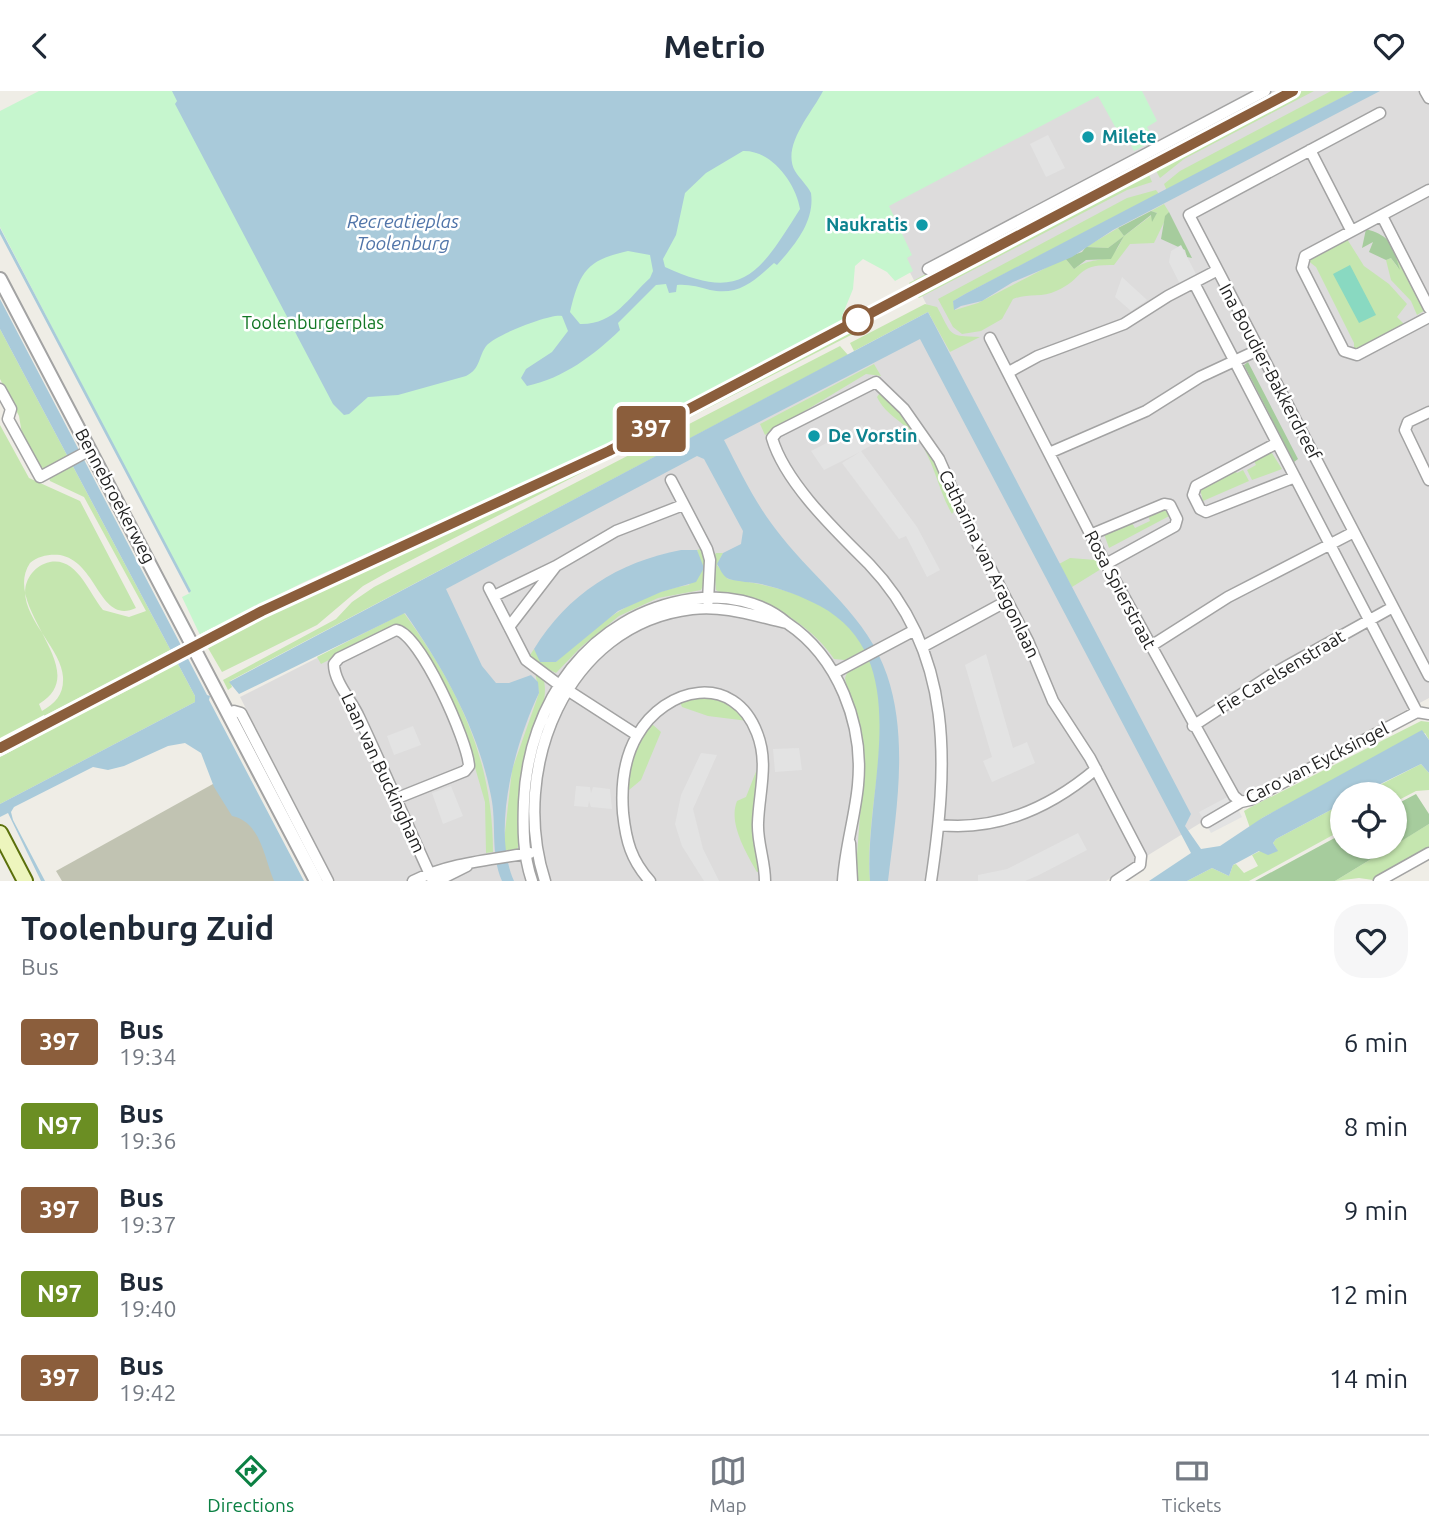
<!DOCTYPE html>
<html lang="en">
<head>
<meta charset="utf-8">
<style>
  body { margin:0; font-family:Ubuntu,sans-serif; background:#f6f6f7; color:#1f2937; height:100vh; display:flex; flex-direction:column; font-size:26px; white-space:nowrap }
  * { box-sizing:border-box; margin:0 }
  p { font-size:23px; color:#747a83 }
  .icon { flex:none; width:38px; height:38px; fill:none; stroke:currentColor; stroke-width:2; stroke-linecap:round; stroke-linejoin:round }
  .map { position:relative; height:790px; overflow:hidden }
  .sheet { display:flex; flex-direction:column; background:#fff; flex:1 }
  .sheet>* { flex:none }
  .badge { padding:0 14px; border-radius:5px; font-size:24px; line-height:46px }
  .tools { position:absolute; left:1330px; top:691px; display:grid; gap:14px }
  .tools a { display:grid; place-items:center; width:77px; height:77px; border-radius:50%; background:#fff; box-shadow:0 2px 5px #0004; font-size:35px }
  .map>.badge { position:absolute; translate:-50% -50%; box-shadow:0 0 0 4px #fff }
  .round { display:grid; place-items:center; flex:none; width:74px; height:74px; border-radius:28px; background:#f6f6f7 }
  .summary { display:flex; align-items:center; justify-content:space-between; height:119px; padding:0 21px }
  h1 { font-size:33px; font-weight:700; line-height:52px }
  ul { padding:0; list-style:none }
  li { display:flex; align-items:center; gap:21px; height:84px; padding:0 21px }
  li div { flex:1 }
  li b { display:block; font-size:26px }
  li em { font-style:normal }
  li .badge { min-width:77px; font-weight:700; text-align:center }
  header { display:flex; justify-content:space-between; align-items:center; height:91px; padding:0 21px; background:#fff; font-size:32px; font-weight:700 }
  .dock { display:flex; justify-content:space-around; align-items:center; height:98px; border-top:2px solid #e0e1e3; background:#fff; font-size:19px; color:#747a83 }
  .dock a { display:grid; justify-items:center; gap:4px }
  .dock .active { color:#0b8043 }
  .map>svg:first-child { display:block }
</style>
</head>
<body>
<header><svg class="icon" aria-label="back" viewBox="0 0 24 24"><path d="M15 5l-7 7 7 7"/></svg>Metrio<svg class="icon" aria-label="heart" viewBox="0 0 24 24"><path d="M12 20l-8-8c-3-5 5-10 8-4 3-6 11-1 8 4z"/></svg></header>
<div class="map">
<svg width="1429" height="790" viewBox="0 0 1429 790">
  <rect width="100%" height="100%" fill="#efede6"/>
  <path fill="#dddcdc" d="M1073 0H1429V607L1246 704 1106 790H335L240 606 317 567 933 226 870 104Z"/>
  <path fill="#c1c3b2" d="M231 683 287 790H62L56 780Z"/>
  <path fill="#c5e6af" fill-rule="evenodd" d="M1302 0H1314L1184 68 1160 87 1155 78Z
    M1331 0H1354L1167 100 1164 93 1180 80Z
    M1142 68 1144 73 911 195 909 192Z
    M1148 81 1152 91 1127 99 919 207 914 204Z
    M1156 99 1159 103 965 203 953 210 955 219 978 212 1065 167 1074 178C1096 162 1111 178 1123 146L1108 157 1086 156 1118 137 1124 145 1152 124V129L1157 122 1151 120 1164 113 1169 121 1154 152 1130 153 1114 174C1074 173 1086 187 1056 200 1042 207 1027 202 1013 208L1002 228 981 240 962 243 953 236 938 208 1127 107Z
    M1347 148 1364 175 1389 193 1407 213 1397 226 1404 233 1354 259V252L1316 176 1307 169Z
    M1393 156 1427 218 1417 224 1411 210 1391 189 1386 169 1391 167 1398 177Z
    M925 213 937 216C953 245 947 245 980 246L950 261 928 221 854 260 850 252Z
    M0 238 195 605V611L0 713V334L29 387 80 410 136 517C99 534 98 471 60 464 49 463 38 465 30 472 0 517 96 579 39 613L42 620C56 612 64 603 63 586 62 554 6 515 32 482 37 476 42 473 50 471 77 466 89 502 103 519L129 526 146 520 84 406 50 390 46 378 38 375 22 343 19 325 0 288ZM147 572 154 586 51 638 44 625Z
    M852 239 853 243 388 481 363 495 317 534 222 581 208 557 288 514 556 391Z
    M840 255 848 264 230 590 232 596 228 599 223 589 336 528 352 511 374 496Z
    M874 273 881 285 866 283 765 344 760 333Z
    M882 299C917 338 937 374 960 421L955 418 952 423C938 399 935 372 918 348 906 332 885 324 877 306Z
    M1270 359 1282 378 1252 389 1247 379 1256 374 1253 368Z
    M1233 378 1237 382 1243 379 1249 390 1203 410 1200 398Z
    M1165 417 1173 423 1109 457 1104 443 1131 430 1135 437 1150 430 1148 424Z
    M701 458C709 471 708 487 701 499L658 507 619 525 581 556 556 582 537 573 530 564 534 558 541 569 556 571C594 535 635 502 689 494L701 473 697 459Z
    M716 462H723L717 474 728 488C777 494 841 510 866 558L845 569 834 568C817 542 784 518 753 510 741 506 726 507 716 499L713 466Z
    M1070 467 1096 469 1101 478 1072 496 1059 473Z
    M404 522C458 596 493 668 493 761L486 762 485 711 472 666 405 536 396 535 321 573 317 566Z
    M870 570C896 635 864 721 870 790H855L863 685 845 587 847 582Z
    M535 581 543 587C552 612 528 644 523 671 520 687 522 751 517 759H503L512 679 539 602Z
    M697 606 732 611 748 630 708 625 682 616 680 611Z
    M1421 630 1429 631V649L1425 642 1262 727 1250 737 1244 720 1249 717Z
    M652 633 661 641 641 689 629 699V715L626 706 630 669 645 639Z
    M1421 673 1429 682V699L1416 700 1395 711V704H1360Z
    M757 678 760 679 761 781H757C746 761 728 732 737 710L746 706Z
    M1342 713V739L1249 790H1187L1212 777 1229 785 1233 774 1236 773 1244 782 1258 775 1252 764 1260 760 1277 759 1273 752 1276 748Z
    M1429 733V758L1373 789 1359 787 1335 790Z"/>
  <path fill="#a6cc9d" d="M1151 120 1157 122 1152 131 1151 124 1124 145 1111 168 1086 169 1074 178 1065 167 1082 161 1086 156 1108 157 1124 145 1118 137Z
    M1169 121 1192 167 1187 166 1185 159 1161 148 1165 125Z
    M1366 138C1393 146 1392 154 1400 179L1391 167 1386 169 1369 161 1373 151 1362 157Z
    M1248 271 1298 368 1294 371 1244 274Z
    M1416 703 1429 723V733L1395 754V714Z
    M1342 743V756H1391L1335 790H1255Z"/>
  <path fill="#c6f6ce" d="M39 0H1142L1157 30 1147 36 1155 49 1134 60 1128 48 1123 50 1098 5 889 115 912 164 907 167 913 180 895 190 887 181 863 168 855 175 853 198 842 225 845 230 605 355 302 492 200 544 182 506 190 502 0 136V20Z"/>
  <path fill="#89d9c1" d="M1350 174 1376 224 1359 232 1333 183Z"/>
  <path fill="#e3e3e3" d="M1048 44 1065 77 1046 86 1030 53Z
    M1181 154 1197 185 1180 193 1169 171 1171 160Z
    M1122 186 1147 209 1131 220 1115 206Z
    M862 334 872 354 861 360 917 436 940 479 927 486 906 445 899 448 842 372 860 361 824 379 811 360Z
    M986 563 1013 657 1027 651 1035 672 992 691 983 670 992 666 965 574Z
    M413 635 421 654 394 664 387 645Z
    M799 657 802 679 775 681 773 658Z
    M701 662 717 664 693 718 703 758 719 790H704L682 755 675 733 681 704Z
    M451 695 463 725 443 733 432 702Z
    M576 695 590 696 591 702 593 696 610 698 612 718 591 716 589 710 588 716 574 715Z
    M1231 704 1242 726 1211 742 1199 721Z
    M1078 742 1087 759 1039 784 1025 790H978V784L1007 778Z"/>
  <path fill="#a9cada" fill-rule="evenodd" d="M172 0H823C812 22 781 55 795 80 800 88 807 94 811 102 815 130 795 154 777 174L774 172C754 190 739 205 710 199 699 196 688 193 677 194L676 201 669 202 666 193 656 194 618 232 620 239C594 264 564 287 527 295L521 287 526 278 552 261 568 240 562 225C551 222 496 244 487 254 478 265 481 278 466 285L398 304 368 306 349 323 344 324 333 313 175 13 177 10ZM743 60C772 59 796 93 800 118 759 183 743 212 665 176L663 168 676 144 685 102 706 82ZM628 160 650 164 653 180 650 187C628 207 614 234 580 233L570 221C580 180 587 169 628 160Z
    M1354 0H1380L1113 139 1072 166 1013 191 982 210 961 215 954 219 953 210 965 203Z
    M0 137 191 500 189 502 0 143Z
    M0 208 207 604 210 605 209 609 304 790H274C264 767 261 731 232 725L214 696 201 662 185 652 168 655 124 675 108 679 93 676 14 716 11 721 13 729 45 790H41L8 722 0 726V713L195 611V605L0 238Z
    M928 221 1191 723 1185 735 1201 758 1220 755 1262 727 1422 639 1429 649V682L1421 673 1360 703 1342 704V713L1276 748 1273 752 1278 760 1268 764 1259 760 1233 774 1229 785 1212 777 1187 790H1149L1191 762 920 248 724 349C741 382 757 416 781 445 817 491 868 526 887 584 909 649 896 723 888 790H870C863 701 919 569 820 515 801 505 782 498 761 493 751 491 739 491 729 488 722 485 720 477 717 473L723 462 741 453 743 440 704 368 697 365 446 498 482 575 496 592H509L531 584 538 591 539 602C515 652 491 739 514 790H502C490 762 497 734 491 705 478 638 444 578 405 522L239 603 229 591Z
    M681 459H697L704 477 696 491 661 501 618 520 556 571H540L534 558C568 503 618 471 681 459Z"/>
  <path fill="#fff" d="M214 536 221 549 155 584 148 571Z
    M44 624 52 638 0 666V647Z"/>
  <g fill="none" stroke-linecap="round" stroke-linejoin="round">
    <defs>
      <path id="minor" d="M1425 0 1429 7
        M1380 22 1189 124 1429 585
        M1310 59 1351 139
        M1429 99 1305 165 1302 177 1344 260 1357 264 1429 226
        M1382 125 1429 217
        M928 178 1265 0
        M1194 192 1417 621
        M990 247 1101 464 1234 705 1241 711
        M1009 281 1038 265 1124 233 1168 205 1216 180
        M0 298 11 318 8 328 40 386 90 359
        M1429 321 1408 331 1405 339 1429 389
        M1277 352 1196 395 1193 404 1200 418 1206 421 1295 386
        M1049 362 1146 320 1200 286 1258 259
        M671 389 707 458 710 469 708 510
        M1090 444 1164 413 1170 414 1177 428 1175 435 1106 473
        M489 497 526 569 558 593 637 644
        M494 505 556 475
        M787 532C838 566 864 633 858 694 855 726 845 757 843 790
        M509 536 556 475 616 440 683 414
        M1151 555 1228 506 1354 441
        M922 556 1007 510
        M834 582 913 540
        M228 623 234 620 241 622 328 790
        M1193 635 1271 584 1393 516
        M395 708 465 680 469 675C468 651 420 542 396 539L339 567 334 573C334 591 352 610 359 626 385 681 408 736 433 790
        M1207 731 1241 711 1250 709 1417 621 1429 623
        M940 734C1000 740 1051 716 1096 678
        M850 752 852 790
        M413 790C449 772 489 769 530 762
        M437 790 467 775
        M532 790C523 764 523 738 524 711 528 611 590 523 692 508 724 503 762 510 787 532 755 525 725 514 692 518 565 533 509 679 545 790
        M650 790C631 769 626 750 623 722 621 695 623 669 637 645 665 595 734 581 757 642 769 672 759 701 758 732 757 751 765 770 765 790
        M931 790C948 676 955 563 869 473 837 441 785 392 772 347L777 341 876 291 904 318 939 368 968 434 1028 550 1053 610 1090 667 1141 765 1140 774 1116 790
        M1379 790 1429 762"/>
      <path id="tertiary" d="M0 188 316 790"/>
      <path id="secondary" d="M0 742 25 790"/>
    </defs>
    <use href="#minor" stroke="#a3a3a3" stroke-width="13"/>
    <use href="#tertiary" stroke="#a3a3a3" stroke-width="16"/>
    <use href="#secondary" stroke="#5b700c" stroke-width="18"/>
    <use href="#minor" stroke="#fff" stroke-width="10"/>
    <use href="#tertiary" stroke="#fff" stroke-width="12"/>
    <use href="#secondary" stroke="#edf5bd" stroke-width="14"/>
  </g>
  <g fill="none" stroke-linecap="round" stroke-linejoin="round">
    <defs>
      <path id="line" d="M0 657 262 520 609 360 1293 0"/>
    </defs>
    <use href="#line" stroke="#fff" stroke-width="16"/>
    <use href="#line" stroke="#8b5e3c" stroke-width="10"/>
  </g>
  <g fill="#0f9aa8" stroke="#fff" stroke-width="2.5">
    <circle cx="1088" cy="46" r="7"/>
    <circle cx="922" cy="134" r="7"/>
    <circle cx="814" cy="345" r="7"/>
  </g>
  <circle fill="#fff" stroke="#8b5e3c" stroke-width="3.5" cx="858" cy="229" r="14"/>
  <g text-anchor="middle" stroke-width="5" stroke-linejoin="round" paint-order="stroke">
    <g font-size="18" font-weight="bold" fill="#0d838f" stroke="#fff" text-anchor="start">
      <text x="1102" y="52">Milete</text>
      <text x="908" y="140" text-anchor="end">Naukratis</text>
      <text x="828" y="351">De Vorstin</text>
    </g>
    <g font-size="18" fill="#137725" stroke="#fff">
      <text x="313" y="238">Toolenburgerplas</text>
    </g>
    <g font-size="18" fill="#1f1f1f" stroke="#fff">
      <text transform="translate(1270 281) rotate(62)" y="6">Ina Boudier-Bakkerdreef</text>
      <text transform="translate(115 405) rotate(62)" y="6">Bennebroekerweg</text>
      <text transform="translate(989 473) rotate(64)" y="6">Catharina van Aragonlaan</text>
      <text transform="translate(1120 499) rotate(62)" y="6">Rosa Spierstraat</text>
      <text transform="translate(1281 581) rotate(-31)" y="6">Fie Carelsenstraat</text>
      <text transform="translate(1317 672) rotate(-27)" y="6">Caro van Eycksingel</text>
      <text transform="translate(383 682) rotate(65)" y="6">Laan van Buckingham</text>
    </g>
    <g font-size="19" font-style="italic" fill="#5175a9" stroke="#fff">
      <text x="403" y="137">Recreatieplas<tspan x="403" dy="22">Toolenburg</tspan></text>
    </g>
  </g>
</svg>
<div class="tools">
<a><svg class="icon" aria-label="locate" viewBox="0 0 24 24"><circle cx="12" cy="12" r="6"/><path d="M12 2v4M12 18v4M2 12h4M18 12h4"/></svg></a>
</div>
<b class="badge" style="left:651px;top:338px;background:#8b5e3c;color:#fff">397</b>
</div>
<section class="sheet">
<div class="summary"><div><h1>Toolenburg Zuid</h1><p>Bus</p></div><a class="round"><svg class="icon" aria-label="heart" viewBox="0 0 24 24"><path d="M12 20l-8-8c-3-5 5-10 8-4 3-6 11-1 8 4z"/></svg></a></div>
<ul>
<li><span class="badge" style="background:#8b5e3c;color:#fff">397</span><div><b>Bus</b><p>19:34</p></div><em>6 min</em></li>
<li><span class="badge" style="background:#6b8e23;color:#fff">N97</span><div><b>Bus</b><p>19:36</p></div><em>8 min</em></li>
<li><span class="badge" style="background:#8b5e3c;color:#fff">397</span><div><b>Bus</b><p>19:37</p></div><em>9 min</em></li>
<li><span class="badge" style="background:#6b8e23;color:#fff">N97</span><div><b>Bus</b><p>19:40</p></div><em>12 min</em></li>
<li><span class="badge" style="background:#8b5e3c;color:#fff">397</span><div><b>Bus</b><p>19:42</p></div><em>14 min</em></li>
</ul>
</section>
<nav class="dock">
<a class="active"><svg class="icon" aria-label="directions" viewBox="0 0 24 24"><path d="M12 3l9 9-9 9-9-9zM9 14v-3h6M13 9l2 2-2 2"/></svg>Directions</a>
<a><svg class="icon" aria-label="map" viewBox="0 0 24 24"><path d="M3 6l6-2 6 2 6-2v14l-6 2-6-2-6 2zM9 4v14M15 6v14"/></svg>Map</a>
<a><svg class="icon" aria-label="tickets" viewBox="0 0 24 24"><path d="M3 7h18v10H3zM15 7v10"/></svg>Tickets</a>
</nav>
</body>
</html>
